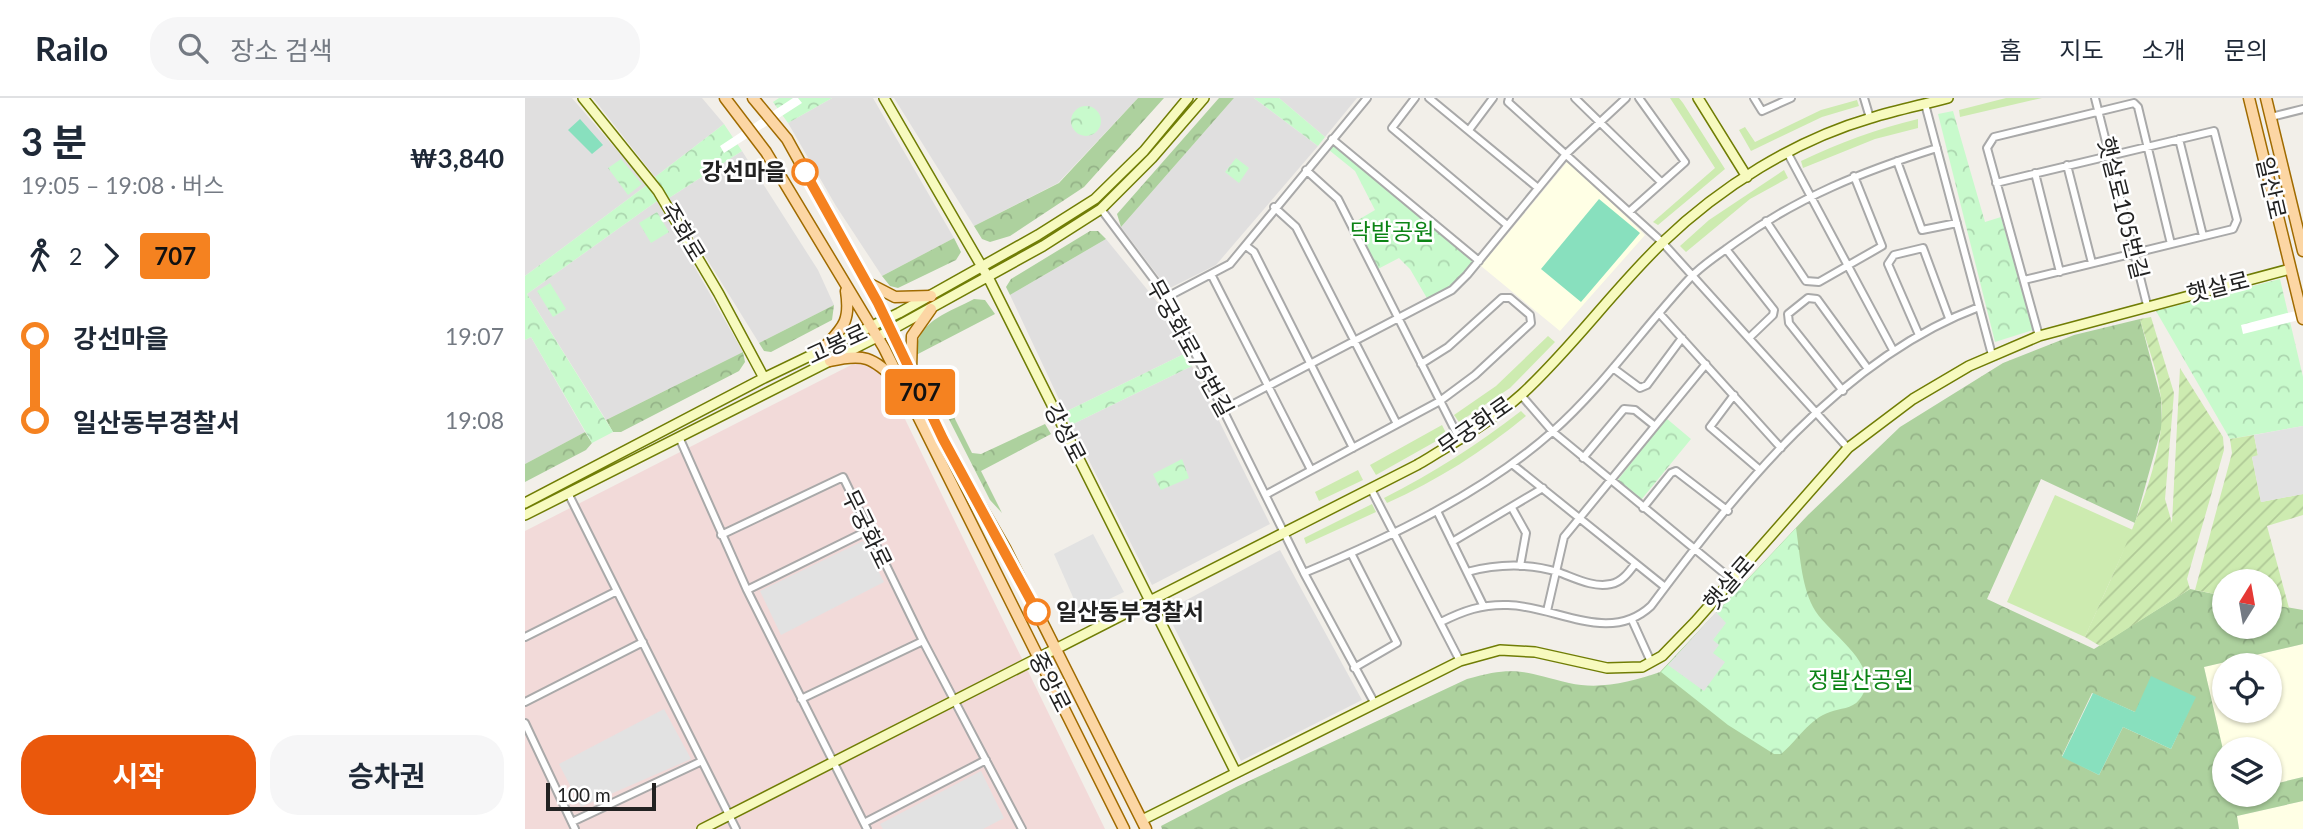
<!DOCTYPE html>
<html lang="ko">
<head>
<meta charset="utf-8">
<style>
  body { margin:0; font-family:Lato,"Noto Sans KR",sans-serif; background:#f6f6f7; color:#1f2937; height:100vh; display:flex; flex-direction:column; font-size:26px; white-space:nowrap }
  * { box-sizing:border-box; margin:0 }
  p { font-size:23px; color:#747a83 }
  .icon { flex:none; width:38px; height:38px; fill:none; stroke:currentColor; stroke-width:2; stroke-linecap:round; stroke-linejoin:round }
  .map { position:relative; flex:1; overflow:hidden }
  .panel { display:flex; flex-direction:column; background:#fff; width:525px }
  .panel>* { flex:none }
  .badge { padding:0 14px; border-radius:5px; font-size:24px; line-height:46px }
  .needle { width:46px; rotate:11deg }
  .controls { position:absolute; left:1687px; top:471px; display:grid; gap:14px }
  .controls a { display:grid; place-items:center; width:70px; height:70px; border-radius:50%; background:#fff; box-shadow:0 2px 5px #0004; font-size:35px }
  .scale { position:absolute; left:21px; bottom:18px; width:110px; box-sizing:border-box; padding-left:7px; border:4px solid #222; border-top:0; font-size:19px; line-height:24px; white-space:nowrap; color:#222; -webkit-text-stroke:5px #fff; paint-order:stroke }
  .map>.badge { position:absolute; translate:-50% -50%; box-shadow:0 0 0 4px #fff }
  .legs { display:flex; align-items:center; gap:10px; height:77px; padding:0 21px; font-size:23px }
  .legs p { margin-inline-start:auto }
  .summary { display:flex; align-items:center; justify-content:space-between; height:119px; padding:0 21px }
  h1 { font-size:38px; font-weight:700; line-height:52px }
  .cta { display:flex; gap:14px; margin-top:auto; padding:14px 21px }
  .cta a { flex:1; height:80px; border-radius:28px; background:#ea580c; color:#fff; font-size:28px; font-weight:700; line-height:80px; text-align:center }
  .cta a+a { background:#f6f6f7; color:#1f2937 }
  ul { padding:0 21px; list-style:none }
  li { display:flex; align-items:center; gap:24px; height:84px; font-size:26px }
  li i { display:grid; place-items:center; width:10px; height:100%; margin:0 9px; background:currentColor }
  li i::after { content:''; width:18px; height:18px; margin:-9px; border:5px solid; border-radius:50%; background:#fff }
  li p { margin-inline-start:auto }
  li:first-child i { background:linear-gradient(#0000 50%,currentColor 0) }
  li:last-child i { background:linear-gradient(currentColor 50%,#0000 0) }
  header { display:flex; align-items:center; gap:42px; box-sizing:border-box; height:98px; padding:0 35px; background:#fff; border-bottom:2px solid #e0e1e3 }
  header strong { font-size:33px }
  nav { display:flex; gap:38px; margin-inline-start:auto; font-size:24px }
  .search { width:490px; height:63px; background:#f6f6f7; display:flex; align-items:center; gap:18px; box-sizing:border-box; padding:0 24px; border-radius:28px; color:#747a83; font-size:26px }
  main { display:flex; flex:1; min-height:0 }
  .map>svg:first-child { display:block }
</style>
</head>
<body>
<header>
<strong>Railo</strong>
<div class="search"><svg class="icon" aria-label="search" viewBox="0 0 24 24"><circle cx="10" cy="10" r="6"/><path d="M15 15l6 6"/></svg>장소 검색</div>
<nav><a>홈</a><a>지도</a><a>소개</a><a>문의</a></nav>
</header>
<main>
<section class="panel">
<div class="summary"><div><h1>3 분</h1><p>19:05 – 19:08 · 버스</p></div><b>₩3,840</b></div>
<div class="legs"><svg class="icon" aria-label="walk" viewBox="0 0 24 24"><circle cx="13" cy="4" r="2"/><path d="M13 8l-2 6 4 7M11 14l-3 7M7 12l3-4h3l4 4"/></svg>2<svg class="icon" aria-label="forward" viewBox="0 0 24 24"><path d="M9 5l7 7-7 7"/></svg><b class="badge" style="background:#f58220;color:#111">707</b></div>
<ul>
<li><i style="color:#f58220"></i><b>강선마을</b><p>19:07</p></li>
<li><i style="color:#f58220"></i><b>일산동부경찰서</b><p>19:08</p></li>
</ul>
<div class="cta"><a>시작</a><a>승차권</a></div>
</section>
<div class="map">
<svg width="1778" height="731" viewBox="0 0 1778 731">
  <defs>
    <pattern id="forest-crowns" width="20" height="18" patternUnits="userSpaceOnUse" patternTransform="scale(1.75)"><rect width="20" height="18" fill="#add19e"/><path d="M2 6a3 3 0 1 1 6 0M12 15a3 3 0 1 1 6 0" fill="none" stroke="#95b388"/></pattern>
    <pattern id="park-crowns" width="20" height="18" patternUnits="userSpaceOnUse" patternTransform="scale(1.75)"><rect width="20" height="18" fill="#c8facc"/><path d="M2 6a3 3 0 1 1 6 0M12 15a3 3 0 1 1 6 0" fill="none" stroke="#acd6af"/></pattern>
    <pattern id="garden-furrows" width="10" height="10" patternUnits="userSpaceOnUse" patternTransform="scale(1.75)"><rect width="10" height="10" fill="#cdebb0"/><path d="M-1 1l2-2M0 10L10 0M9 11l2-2" fill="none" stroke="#b0c997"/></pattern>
  </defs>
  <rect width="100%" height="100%" fill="#f2efe9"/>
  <path fill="#e0dfdf" d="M0 0H47L122 87 0 178Z
    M68 0H177L199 26 130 79Z
    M307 0H348L429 140 357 178 311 108 263 25Z
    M369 0H613L533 85 449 128Z
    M709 0H729L793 48 691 167 643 191 596 129Z
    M754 0H832L800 39Z
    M217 53 293 172 309 207 234 245 144 100Z
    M132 103 218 254 81 322 2 196Z
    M581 141 634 206 661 255 540 314 485 197Z
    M6 239 60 334 0 366V242Z
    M667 268 745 426 627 487 546 327Z
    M755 452 837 602 716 663 641 513Z"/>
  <path fill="#f2dad9" d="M334 263H343L358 276 580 731H0V433Z"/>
  <path fill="#ffffe5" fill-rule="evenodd" d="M1043 63 1120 137 1035 233 956 168Z
    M1778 546V679L1745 687V651H1699V656L1679 569ZM1699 567H1745V612H1699Z
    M1778 703V731H1714L1712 718Z"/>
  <path fill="#cdebb0" d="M1145 0H1154L1158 5 1200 71 1133 127 1128 124 1190 70Z
    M1481 0H1517L1435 19 1434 12Z
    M1332 2 1334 8 1297 19 1226 53 1214 32 1220 29 1230 44 1296 12Z
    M1393 21V30L1350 41 1278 70 1276 63C1314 45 1351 31 1393 21Z
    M1259 72 1263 80 1225 101 1161 154 1155 148 1184 122Z
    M1023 238 1030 244 985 290 934 324 929 317 971 288Z
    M996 313 1001 318C957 354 913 382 862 405L859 400C908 375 952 347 996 313Z
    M917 327 922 337 851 377 845 367Z
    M833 372 838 382 794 403 790 394Z
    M1530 397 1608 432 1560 539 1482 504Z
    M847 406 851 414 781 446 779 440Z"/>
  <path fill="url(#forest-crowns)" fill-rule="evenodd" d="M613 0H639L559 89 485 138 465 144 457 141 449 128 534 85Z
    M694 0H709L596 129 592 116Z
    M565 133H573L581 141 485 197 481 189 486 181Z
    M429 140 436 154 431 162 373 190 365 188 357 178Z
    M449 201 460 202 470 216 393 256C387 225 425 214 449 201Z
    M309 207 307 222 246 254 239 253 234 245Z
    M1615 221 1636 300 1637 328 1610 425 1516 381 1462 501 1569 551 1665 491 1699 498V528H1745V506L1778 512V546L1679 569 1699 656V696H1745V687L1778 679V703L1712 718 1714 731H637L636 728 711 689 942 581C990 567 998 574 1044 585 1075 592 1106 584 1135 574L1283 417 1375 329 1478 265 1549 237ZM1567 595 1610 614 1670 599 1646 651 1598 629 1574 677 1537 658Z
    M218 254 220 264 214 273 96 334H88L81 322Z
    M404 282 413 287 447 355 456 356 520 326 526 336 456 373 477 415 465 402Z
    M60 334 67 345 61 352 0 384V366Z"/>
  <path fill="url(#park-crowns)" d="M254 0H307L263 25 248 4Z
    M729 0H754L800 39 793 48Z
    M546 23a15 15 0 1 1 30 0a15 15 0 1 1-30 0Z
    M1428 13 1460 124 1476 119 1508 232 1470 244 1413 16Z
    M199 26 217 53 144 100 130 79Z
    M810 46 949 163 925 190 903 202 885 171 874 160 851 172 828 125 850 112 830 73 804 52Z
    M711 60 724 70 714 85 700 74Z
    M96 61 117 86 103 97 83 70Z
    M122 87 132 103 2 196 88 334 67 345 6 239 0 242V178Z
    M132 114 144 134 126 145 114 125Z
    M1755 181 1778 279V328L1705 341 1631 213Z
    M25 185 41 211 28 219 12 193Z
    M661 255 667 268 546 327 540 314Z
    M1141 320 1166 341 1116 402 1092 383Z
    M657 361 664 380 636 392 628 376Z
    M1271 430C1275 455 1276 486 1288 509 1301 535 1362 568 1334 602 1327 611 1315 610 1305 614 1284 621 1272 643 1256 656H1249L1203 627 1136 574Z"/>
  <path fill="url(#garden-furrows)" d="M1626 219 1649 295 1640 401 1647 425 1655 270 1698 339 1699 352 1662 481 1665 491 1575 548 1560 539C1586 479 1645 364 1636 300 1633 274 1622 247 1615 221Z
    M1729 337 1733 358 1727 359 1736 404 1778 396V417L1742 428 1764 510 1745 506V483H1699V498L1670 492 1707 355 1705 341Z"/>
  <path fill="#88e0be" d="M55 21 78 47 67 56 43 32Z
    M1074 101 1115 135 1056 204 1016 171Z
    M1626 578 1671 599 1646 651 1598 629 1574 677 1537 659 1568 595 1610 614Z"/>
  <path fill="#e2e2e2" d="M1778 328V396L1736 404 1727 359 1733 357 1729 337Z
    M568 436 599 494 555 515 529 456Z
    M338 443 359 484 256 537 235 493Z
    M1191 514 1201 525 1188 542 1194 547 1188 555 1200 564 1179 593 1143 567Z
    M139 611 166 661 56 709 34 666Z
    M456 673 479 720 458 731H358L355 726Z"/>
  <path fill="#fff" d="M268 0H273L277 5 199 55 195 48Z
    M1778 211V221L1718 236 1716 227Z"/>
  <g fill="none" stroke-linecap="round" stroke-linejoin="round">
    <defs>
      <path id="street" d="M890 0 867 30 982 127
        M904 0 1013 90
        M984 0 983 4 1104 114 1160 64 1114 0
        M1050 0 1136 84
        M1229 0 1237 13 1266 0
        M1339 0 1345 20
        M1570 0 1622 207
        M1400 6 1467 257
        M1746 19 1778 11
        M944 32 968 0
        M807 41 954 163
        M1654 41 1678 138
        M1262 54 1368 252
        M1372 63 1397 132 1432 125
        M1542 67 1567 165
        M781 72 813 101 935 342
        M1510 75 1535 174
        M1471 85 1689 33 1712 122 1708 131 1499 182
        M749 109 771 129 872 326
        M576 111 642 199 779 475 850 606
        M1104 114 1137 144 1323 350
        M1241 123 1281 183 1294 184 1357 148 1329 78
        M721 148 729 154 828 350
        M1201 151 1249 212 1248 217 1224 240
        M687 178 786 372
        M642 199 705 166 842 0
        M1134 215 1256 350
        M1394 237 1363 166 1369 157 1398 150 1424 220
        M1514 238 1462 50 1469 39 1609 5 1613 9 1646 146
        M1088 270 1115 290 1122 287 1157 240
        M1318 293 1264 225 1263 216 1283 200 1292 201 1343 271
        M996 297 1028 334 1206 481
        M1209 297 1185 329 1235 372
        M699 311 927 192 942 177 1042 55 1101 0
        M154 339 222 492 342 731
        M1058 360 1099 311 1110 312 1130 328
        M987 366 1140 489
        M846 391 935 563
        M43 395 211 731
        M742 396 915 303 950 277 1006 225 1005 217 985 200H977L923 249 896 266
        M987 410 1001 435 995 468
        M1118 410 1146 375 1151 373 1203 413
        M912 413 958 507
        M196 437 318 379 398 543 497 731
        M927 444 1018 390
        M826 455 872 545 829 570
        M942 474C972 466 1003 465 1033 474 1050 480 1068 490 1086 486 1097 484 1104 474 1110 466
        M779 475C864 440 958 395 1027 334 1079 288 1118 230 1165 180 1178 166 1196 155 1211 144 1273 99 1339 73 1412 50
        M222 492 344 432
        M1022 513 1039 439 1181 266
        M1107 522 1126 564
        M916 524C938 513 957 506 983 507 1031 508 1084 547 1126 508 1212 393 1315 261 1454 209
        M0 539 92 493
        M276 601 398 543
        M0 604 118 544
        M0 625 50 731
        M47 724 177 663
        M339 725 461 662"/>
      <path id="secondary" d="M58 0 133 93 194 196 239 280
        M359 0 464 181 711 675
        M1173 0 1222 79
        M0 405 239 280 374 215 513 137 570 101 619 53 663 0
        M0 417 366 232 518 148 576 111 627 60 679 0
        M617 722 935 563 975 552 1010 554 1082 570 1117 569 1137 558 1170 524 1323 350 1388 301 1444 268 1514 238 1765 171
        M177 731 892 367C927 346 966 324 997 296 1048 249 1088 192 1138 144 1195 89 1270 42 1346 20 1371 12 1397 7 1423 0"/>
      <path id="primary" d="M200 0 241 54 359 250 599 731
        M228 0 262 41 353 205 417 341 480 450 621 731
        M1724 0 1778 221
        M1741 0 1778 153
        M343 185 370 199 406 198
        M297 252C317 230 326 225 321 193
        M305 263C339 255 347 259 372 283
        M386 271 387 238 406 211"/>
    </defs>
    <use href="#street" stroke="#a9a9a9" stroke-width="10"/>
    <use href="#secondary" stroke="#707d05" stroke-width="12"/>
    <use href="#primary" stroke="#a06b00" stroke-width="13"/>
    <use href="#street" stroke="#fff" stroke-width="6"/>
    <use href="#secondary" stroke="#f7fabf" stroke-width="9"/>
    <use href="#primary" stroke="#fcd6a4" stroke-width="10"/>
  </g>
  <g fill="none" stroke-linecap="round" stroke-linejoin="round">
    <defs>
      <path id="line-1" d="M280 74 353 205 418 341 512 514"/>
    </defs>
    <use href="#line-1" stroke="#fff" stroke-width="16"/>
    <use href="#line-1" stroke="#f58220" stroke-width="10"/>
  </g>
  <g fill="#fff" stroke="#f58220" stroke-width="3.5">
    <circle cx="280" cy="74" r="12"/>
    <circle cx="512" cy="514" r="12"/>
  </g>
  <g text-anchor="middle" stroke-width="5" stroke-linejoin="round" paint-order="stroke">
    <g font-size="23" font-weight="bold" fill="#222" stroke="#fff" text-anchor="end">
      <text x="261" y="82">강선마을</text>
      <text x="531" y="522" text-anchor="start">일산동부경찰서</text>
    </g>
    <g font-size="23" fill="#222" stroke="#fff">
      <text transform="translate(1746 90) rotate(77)" y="8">일산로</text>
      <text transform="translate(1598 110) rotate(76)" y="8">햇살로105번길</text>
      <text transform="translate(158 134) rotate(59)" y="8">주화로</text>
      <text transform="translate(1693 189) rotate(-14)" y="8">햇살로</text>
      <text transform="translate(312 246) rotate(-25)" y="8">고봉로</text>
      <text transform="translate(665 250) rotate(61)" y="8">무궁화로75번길</text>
      <text transform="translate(950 328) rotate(-35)" y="8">무궁화로</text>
      <text transform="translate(540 335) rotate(63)" y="8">강성로</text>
      <text transform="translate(342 431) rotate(64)" y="8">무궁화로</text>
      <text transform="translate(1204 485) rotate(-49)" y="8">햇살로</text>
      <text transform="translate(525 584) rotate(63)" y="8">중앙로</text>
    </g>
    <g font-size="23" fill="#0c8416" stroke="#fff">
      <text x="867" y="142">닥밭공원</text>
      <text x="1336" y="590">정발산공원</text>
    </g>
  </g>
</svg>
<div class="controls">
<a><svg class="needle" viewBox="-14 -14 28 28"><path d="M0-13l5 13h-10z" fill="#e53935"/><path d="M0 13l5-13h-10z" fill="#747a83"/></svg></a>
<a><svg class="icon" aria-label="locate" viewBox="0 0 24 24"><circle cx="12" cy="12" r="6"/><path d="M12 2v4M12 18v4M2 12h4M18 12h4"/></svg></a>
<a><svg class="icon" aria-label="layers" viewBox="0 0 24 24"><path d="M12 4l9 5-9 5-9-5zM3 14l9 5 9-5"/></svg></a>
</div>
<div class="scale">100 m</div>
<b class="badge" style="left:395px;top:294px;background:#f58220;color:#111">707</b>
</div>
</main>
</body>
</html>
